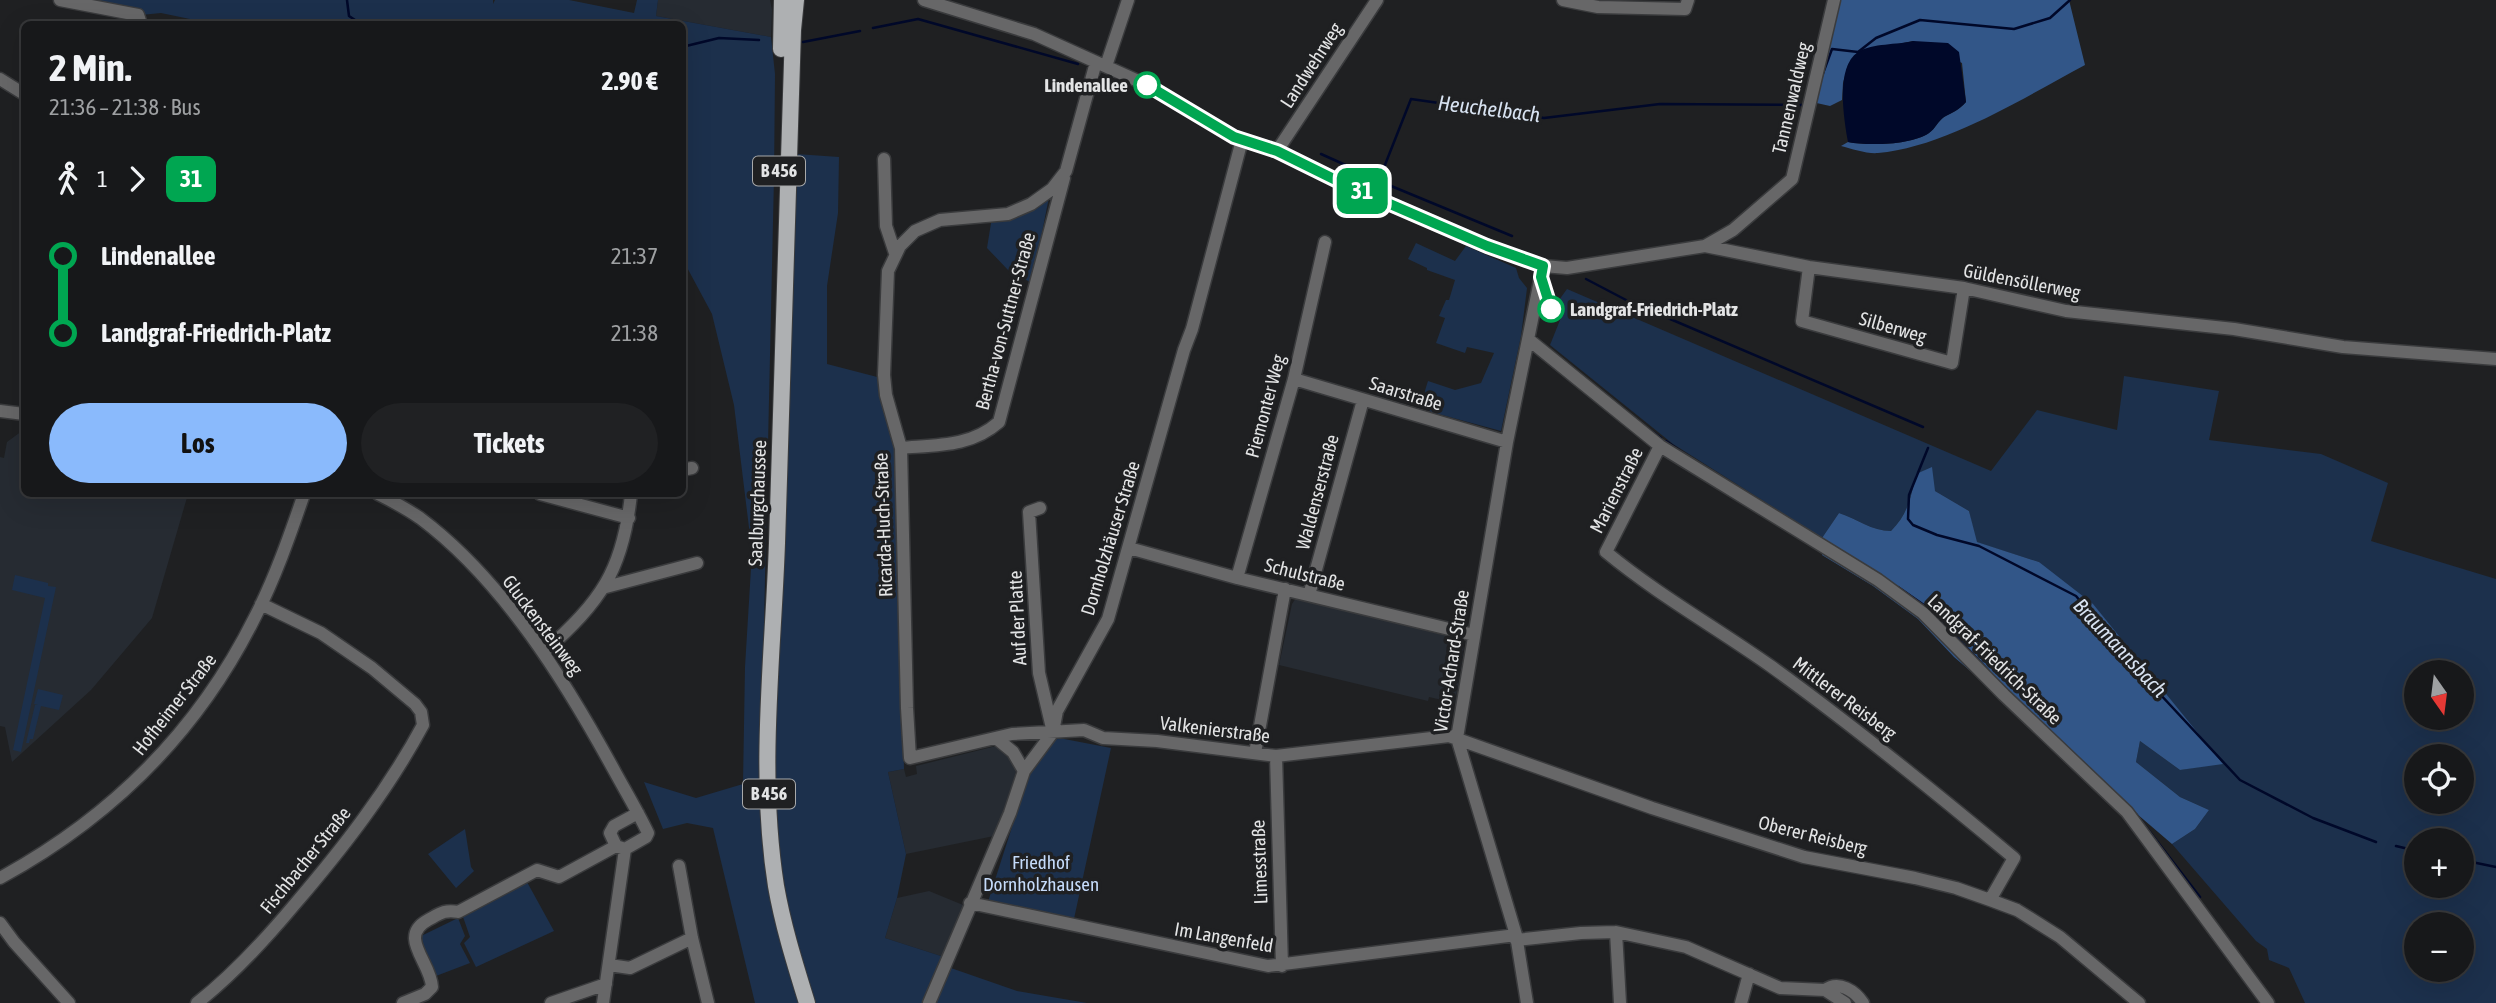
<!DOCTYPE html>
<html lang="de">
<head>
<meta charset="utf-8">
<style>
  body { margin:0; font-family:"Asap Condensed",sans-serif; background:#202123; color:#f1f3f6; height:100vh; display:flex; flex-direction:column; font-size:26px; white-space:nowrap }
  * { box-sizing:border-box; margin:0 }
  p { font-size:23px; color:#9ea0a2 }
  .icon { flex:none; width:38px; height:38px; fill:none; stroke:currentColor; stroke-width:2; stroke-linecap:round; stroke-linejoin:round }
  .map { position:relative; flex:1; overflow:hidden }
  .panel { position:absolute; left:21px; top:21px; width:665px; height:476px; display:flex; flex-direction:column; background:#17181a; border-radius:10px; box-shadow:0 7px 28px #0002,0 0 0 2px #363739 }
  .panel>* { flex:none }
  .badge { padding:0 14px; border-radius:10px; font-size:24px; line-height:46px }
  .needle { width:46px; rotate:166deg }
  .controls { position:absolute; left:2404px; top:660px; display:grid; gap:14px }
  .controls a { display:grid; place-items:center; width:70px; height:70px; border-radius:50%; background:#17181a; box-shadow:0 7px 28px #0002,0 0 0 2px #363739; font-size:35px }
  .map>.badge { position:absolute; translate:-50% -50%; box-shadow:0 0 0 4px #fff }
  .legs { display:flex; align-items:center; gap:10px; height:77px; padding:0 28px; font-size:23px }
  .legs p { margin-inline-start:auto }
  .overview { display:flex; align-items:center; justify-content:space-between; height:119px; padding:0 28px }
  h1 { font-size:38px; font-weight:700; line-height:52px }
  .action { display:flex; gap:14px; margin-top:auto; padding:14px 28px }
  .action a { flex:1; height:80px; border-radius:42px; background:#8abafc; color:#111; font-size:28px; font-weight:700; line-height:80px; text-align:center }
  .action a+a { background:#202123; color:#f1f3f6 }
  ul { padding:0 28px; list-style:none }
  li { display:flex; align-items:center; gap:24px; height:77px; font-size:26px }
  li i { display:grid; place-items:center; width:10px; height:100%; margin:0 9px; background:currentColor }
  li i::after { content:''; width:18px; height:18px; margin:-9px; border:5px solid; border-radius:50%; background:#17181a }
  li p { margin-inline-start:auto }
  li:first-child i { background:linear-gradient(#0000 50%,currentColor 0) }
  li:last-child i { background:linear-gradient(currentColor 50%,#0000 0) }
  .map>svg:first-child { display:block }
</style>
</head>
<body>
<div class="map">
<svg width="2496" height="1003" viewBox="0 0 2496 1003">
  <rect width="100%" height="100%" fill="#1f2022"/>
  <path fill="#262b32" d="M658 0H770L772 10 771 37 656 16Z
    M22 431H24V494H188L152 618 91 690 12 762 5 727 0 726V457L4 458 7 442Z
    M1296 598 1463 640 1464 646 1455 703 1429 697 1428 701 1279 665 1292 604Z
    M996 746 1006 752 1016 771 1011 792 994 836 906 854 888 772 904 769 906 777 917 774 916 766Z
    M929 891 963 905 944 957 885 938 897 898Z"/>
  <path fill="#1c304c" fill-rule="evenodd" d="M60 0H493V4L495 0H569L634 13 637 0H658L656 16 771 37 775 74 774 177 761 757 800 1003H755L713 828 687 823 663 829 644 782 696 798 743 784 745 667 752 552 734 405 712 314 683 260 682 24H214L161 13 141 15Z
    M796 154 839 157 838 213 827 286V364L881 378 897 448 904 769 888 772 906 854 897 898 885 938 944 957 925 1003H814L791 927 778 844 774 756Z
    M1049 197 1032 283 1009 271 987 248 992 217Z
    M1416 243 1455 261 1466 246 1516 268 1519 278 1527 288 1521 336 1501 431 1431 412C1420 402 1424 394 1428 381L1455 390 1481 383 1494 353 1467 347 1465 353 1436 343 1445 318 1439 316 1446 300H1449L1455 280 1427 270V268L1408 259Z
    M1567 289 1991 471 2037 410 2117 430 2124 376 2219 391 2209 440 2321 454 2388 483 2371 541 2496 579V1003H2305L2289 968 2269 960 2267 949 2256 941 2172 844 2195 829 2209 810 2180 797 2136 762 2140 741 2180 770 2222 763 2039 562 1976 542 1969 511 1935 491 1916 474C1911 497 1908 514 1891 531 1872 531 1857 519 1839 513L1822 538 1673 444 1550 345 1562 315 1559 300ZM2417 672H2462V718H2417ZM2417 756H2462V802H2417ZM2417 840H2462V886H2417ZM2417 924H2462V970H2417Z
    M15 575 48 583V586L56 587 21 752 13 750 45 598 12 590Z
    M38 689 63 695 59 710 41 706 33 739H30L29 743H26L35 705H38L34 704Z
    M1054 737 1111 748 1072 928 986 908 1030 771Z
    M465 829 471 867 474 871 456 888 428 854Z
    M527 882 554 931 476 967 464 943 470 937 462 914Z
    M458 918 465 936 460 944 470 963 436 976 417 938Z
    M948 967 1017 991 1087 1003H935Z"/>
  <path fill="#325688" d="M1836 0H2069L2085 65C2025 97 1946 147 1878 153 1867 154 1852 149 1841 146L1848 142C1868 146 1912 145 1929 133 1935 129 1938 121 1944 117 1953 112 1959 110 1966 102L1962 63 1913 41 1858 52 1848 65 1843 83 1842 100 1830 106 1812 102Z
    M1932 467 1935 491 1969 511 1977 542 2039 562 2093 604 2223 764 2180 770 2140 741 2136 762 2180 797 2209 810 2195 829 2172 844 1954 657 1918 619 1873 586 1822 555V538L1839 513C1857 519 1872 531 1891 531 1908 514 1911 497 1916 474Z"/>
  <path fill="#000829" d="M1913 41 1948 43 1959 52 1966 102C1959 110 1953 112 1944 117 1938 121 1935 129 1929 133 1912 145 1868 146 1848 142 1844 119 1835 67 1858 52 1873 43 1897 45 1913 41Z"/>
  <g fill="none" stroke-linecap="round" stroke-linejoin="round">
    <path stroke="#000829" stroke-width="2.5" d="M347 0 349 16 361 24
      M873 28 918 19 1078 64
      M803 42 860 31
      M682 47 719 38 759 40
      M1822 76 1832 49 1858 52 1876 38 1920 20 2014 29 2050 18 2070 0
      M1321 154 1379 180 1411 99 1544 118 1660 104 1803 105
      M1379 181 1512 236
      M1586 279 1628 301 1923 427
      M1647 428 1661 438
      M1666 441 1686 455
      M1928 448 1909 495 1908 519 1913 525 1937 535 1979 546 2076 596 2145 678 2240 780 2313 818 2376 842
      M1898 587 1931 610 1988 670
      M2136 814 2200 897
      M2396 846 2417 851
      M2462 860 2496 867"/>
    <defs>
      <path id="minor" d="M60 0 138 15 141 24
        M924 0 1034 34 1147 85 1234 137 1277 151 1346 185 1487 246 1543 266 1567 268 1705 246 1809 267 1964 288 2066 311 2234 329 2343 347 2496 359
        M1563 0 1598 7 1685 9 1688 0
        M1096 62 1066 171 1052 189 1031 204 1008 214 940 220 915 231 900 246 888 271 884 375 886 395 901 448 907 708 910 758 1012 734 1084 730 1103 738 1157 741 1276 756 1449 736 1652 808 1804 857 1915 878 1956 888 1990 900 2017 910 2060 937 2139 1003
        M1106 66 1128 0
        M0 79 24 94
        M1277 151 1377 0
        M884 159 886 226 895 253
        M1705 246 1733 230 1792 179 1834 0
        M1809 267 1802 321 1952 363 1964 288
        M1528 339 1660 446 1878 580 1923 613 2004 695 2127 812 2268 1003
        M1294 379 1507 442
        M0 411 24 414
        M1660 446 1606 552C1658 595 1717 628 1772 667 1855 727 1935 792 2014 858L1990 900
        M901 448C936 445 971 447 999 422L1064 178
        M682 470 692 468
        M378 494C392 501 407 509 420 518 503 580 566 682 615 772 626 792 638 812 648 833L646 837 625 849 616 846 610 833 614 826 638 813
        M540 494 629 518
        M1040 508 1029 512 1039 673 1052 728
        M1129 548 1237 578 1474 635
        M1237 578 1294 379 1325 242
        M606 587 697 563
        M1309 595 1363 400
        M544 652C601 601 623 571 631 494
        M996 738 1013 752 1024 771
        M1255 753 1285 589
        M1276 756 1282 966
        M679 866 692 938 708 1003
        M0 878C112 817 198 732 255 617 275 578 290 535 304 494
        M970 903 1268 966 1516 935
        M0 923 14 942 69 1003
        M1616 932 1620 1003
        M1516 940 1581 933 1616 932 1686 947 1780 988 1825 990C1839 980 1855 991 1863 1003
        M609 965 630 968 692 938
        M1825 990 1845 1003
        M197 1003C234 974 265 940 295 904 343 848 388 790 423 725L421 712 415 704 372 668 321 633 261 604
        M403 1003 425 994 432 987C431 962 397 937 428 920 439 914 445 909 458 912L537 870 559 877 616 846
        M551 1003 606 984
        M603 1003 625 849
        M929 1003 1010 813 1024 771 1053 732 1057 711 1108 619 1184 350 1192 329 1242 140
        M1527 1003 1516 935 1457 738 1507 442 1543 266
        M1741 1003 1749 974"/>
      <path id="major" d="M796 0 793 30C788 201 782 372 777 543 773 657 758 772 776 886 783 926 795 964 807 1003
        M781 49 782 0"/>
    </defs>
    <use href="#minor" stroke="#3a3b3d" stroke-width="15"/>
    <use href="#major" stroke="#3a3b3d" stroke-width="18"/>
    <use href="#minor" stroke="#676768" stroke-width="12"/>
    <use href="#major" stroke="#aeb0b2" stroke-width="16"/>
  </g>
  <g fill="none" stroke-linecap="round" stroke-linejoin="round">
    <defs>
      <path id="line-1" d="M1147 85 1234 137 1277 151 1346 185 1487 246 1543 266 1541 277 1551 309"/>
    </defs>
    <use href="#line-1" stroke="#fff" stroke-width="16"/>
    <use href="#line-1" stroke="#00a651" stroke-width="10"/>
  </g>
  <g fill="#fff" stroke="#00a651" stroke-width="3.5">
    <circle cx="1147" cy="85" r="12"/>
    <circle cx="1551" cy="309" r="12"/>
  </g>
  <g text-anchor="middle" stroke-width="7" stroke-linejoin="round" paint-order="stroke">
    <g fill="#1f2022" stroke="#a8a9aa" stroke-width="2">
      <rect x="753" y="156.5" width="52" height="29" rx="5"/>
      <rect x="743" y="779.5" width="52" height="29" rx="5"/>
    </g>
    <g font-size="18" font-weight="bold" fill="#e3e4e5">
      <text x="779" y="177">B 456</text>
      <text x="769" y="800">B 456</text>
    </g>
    <g font-size="19" fill="#e3e4e5" stroke="#1f2022">
      <text transform="translate(1311 65) rotate(-57)" y="7">Landwehrweg</text>
      <text transform="translate(1791 98) rotate(-77)" y="7">Tannenwaldweg</text>
      <text transform="translate(2022 281) rotate(11)" y="7">Güldensöllerweg</text>
      <text transform="translate(1005 321) rotate(-75)" y="7">Bertha-von-Suttner-Straße</text>
      <text transform="translate(1893 327) rotate(16)" y="7">Silberweg</text>
      <text transform="translate(1406 393) rotate(17)" y="7">Saarstraße</text>
      <text transform="translate(1265 406) rotate(-75)" y="7">Piemonter Weg</text>
      <text transform="translate(1616 490) rotate(-63)" y="7">Marienstraße</text>
      <text transform="translate(1317 492) rotate(-75)" y="7">Waldenserstraße</text>
      <text transform="translate(757 503) rotate(-88)" y="7">Saalburgchaussee</text>
      <text transform="translate(883 525) rotate(-92)" y="7">Ricarda-Huch-Straße</text>
      <text transform="translate(1110 538) rotate(-73)" y="7">Dornholzhäuser Straße</text>
      <text transform="translate(1305 574) rotate(14)" y="7">Schulstraße</text>
      <text transform="translate(1017 618) rotate(-93)" y="7">Auf der Platte</text>
      <text transform="translate(543 625) rotate(53)" y="7">Gluckensteinweg</text>
      <text transform="translate(1995 659) rotate(44)" y="7">Landgraf-Friedrich-Straße</text>
      <text transform="translate(1451 661) rotate(-81)" y="7">Victor-Achard-Straße</text>
      <text transform="translate(1845 698) rotate(37)" y="7">Mittlerer Reisberg</text>
      <text transform="translate(174 704) rotate(-52)" y="7">Hofheimer Straße</text>
      <text transform="translate(1215 729) rotate(7)" y="7">Valkenierstraße</text>
      <text transform="translate(1813 835) rotate(14)" y="7">Oberer Reisberg</text>
      <text transform="translate(305 860) rotate(-51)" y="7">Fischbacher Straße</text>
      <text transform="translate(1259 862) rotate(-92)" y="7">Limesstraße</text>
      <text transform="translate(1224 937) rotate(10)" y="7">Im Langenfeld</text>
    </g>
    <g font-size="19" font-weight="bold" fill="#e3e4e5" stroke="#1f2022" text-anchor="end">
      <text x="1128" y="92">Lindenallee</text>
      <text x="1570" y="316" text-anchor="start">Landgraf-Friedrich-Platz</text>
    </g>
    <g font-size="19" fill="#c5dbfa" stroke="#1f2022">
      <text x="1041" y="869">Friedhof<tspan x="1041" dy="22">Dornholzhausen</tspan></text>
    </g>
    <g font-size="21" font-style="italic" fill="#d8e3f2" stroke="#1f2022">
      <text transform="translate(1489 109) rotate(7)" y="7">Heuchelbach</text>
      <text transform="translate(2120 648) rotate(47)" y="7">Braumannsbach</text>
    </g>
  </g>
</svg>
<div class="controls">
<a><svg class="needle" viewBox="-14 -14 28 28"><path d="M0-13l5 13h-10z" fill="#e53935"/><path d="M0 13l5-13h-10z" fill="#9ea0a2"/></svg></a>
<a><svg class="icon" aria-label="locate" viewBox="0 0 24 24"><circle cx="12" cy="12" r="6"/><path d="M12 2v4M12 18v4M2 12h4M18 12h4"/></svg></a>
<a>+</a>
<a>−</a>
</div>
<b class="badge" style="left:1362px;top:191px;background:#00a651;color:#fff">31</b>
<section class="panel">
<div class="overview"><div><h1>2 Min.</h1><p>21:36 – 21:38 · Bus</p></div><b>2.90 €</b></div>
<div class="legs"><svg class="icon" aria-label="walk" viewBox="0 0 24 24"><circle cx="13" cy="4" r="2"/><path d="M13 8l-2 6 4 7M11 14l-3 7M7 12l3-4h3l4 4"/></svg>1<svg class="icon" aria-label="forward" viewBox="0 0 24 24"><path d="M9 5l7 7-7 7"/></svg><b class="badge" style="background:#00a651;color:#fff">31</b></div>
<ul>
<li><i style="color:#00a651"></i><b>Lindenallee</b><p>21:37</p></li>
<li><i style="color:#00a651"></i><b>Landgraf-Friedrich-Platz</b><p>21:38</p></li>
</ul>
<div class="action"><a>Los</a><a>Tickets</a></div>
</section>
</div>
</body>
</html>
